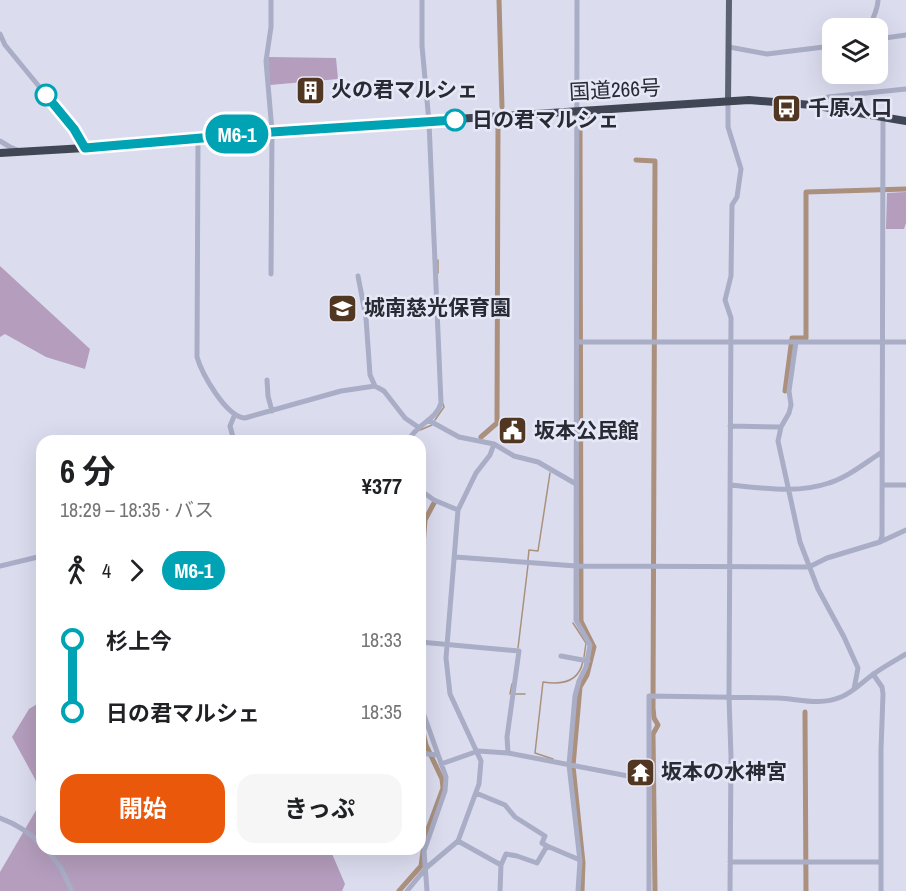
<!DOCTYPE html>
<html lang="ja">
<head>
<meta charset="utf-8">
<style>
  body { margin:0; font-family:"Archivo Narrow","Noto Sans JP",sans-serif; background:#f6f6f6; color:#202124; height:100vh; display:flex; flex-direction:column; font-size:22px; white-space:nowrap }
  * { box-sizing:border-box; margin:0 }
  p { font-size:20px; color:#757577 }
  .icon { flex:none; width:33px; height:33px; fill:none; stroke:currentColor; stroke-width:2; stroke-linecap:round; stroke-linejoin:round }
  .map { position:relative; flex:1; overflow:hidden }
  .sheet { position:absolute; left:36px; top:435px; width:390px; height:420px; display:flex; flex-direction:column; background:#fff; border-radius:18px; box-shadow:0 6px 24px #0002 }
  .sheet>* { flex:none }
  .badge { padding:0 12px; border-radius:20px; font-size:21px; line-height:39px }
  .tools { position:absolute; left:822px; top:18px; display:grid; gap:12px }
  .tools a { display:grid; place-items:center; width:66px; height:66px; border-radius:12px; background:#fff; box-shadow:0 6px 24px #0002; font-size:30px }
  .map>.badge { position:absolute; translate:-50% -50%; box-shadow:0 0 0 3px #fff }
  .legs { display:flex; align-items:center; gap:9px; height:66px; padding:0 24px; font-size:20px }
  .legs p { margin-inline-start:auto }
  .headline { display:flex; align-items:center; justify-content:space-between; height:102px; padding:0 24px }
  h1 { font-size:33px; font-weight:700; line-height:45px }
  .button { display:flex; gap:12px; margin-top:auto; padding:12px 24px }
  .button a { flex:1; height:69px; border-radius:18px; background:#ea580c; color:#fff; font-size:24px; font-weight:700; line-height:69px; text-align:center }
  .button a+a { background:#f6f6f6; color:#202124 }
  ul { padding:0 24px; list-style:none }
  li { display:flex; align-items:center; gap:21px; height:72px; font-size:22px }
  li i { display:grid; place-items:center; width:9px; height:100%; margin:0 8px; background:currentColor }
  li i::after { content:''; width:15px; height:15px; margin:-8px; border:4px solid; border-radius:50%; background:#fff }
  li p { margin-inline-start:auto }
  li:first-child i { background:linear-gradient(#0000 50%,currentColor 0) }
  li:last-child i { background:linear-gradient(currentColor 50%,#0000 0) }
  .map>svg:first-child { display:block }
</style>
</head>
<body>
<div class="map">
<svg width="906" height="891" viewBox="0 0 906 891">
  <rect width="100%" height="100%" fill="#dbddef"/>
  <path fill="#b49dbd" d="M268 57 336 58 338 79 270 85Z
    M906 192V223L904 229H886L887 193Z
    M0 266 90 349 85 369 46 357 5 334 0 337Z
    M42 701V849H330L345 884 342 891H0V872L42 800 35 779 12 737 29 709Z"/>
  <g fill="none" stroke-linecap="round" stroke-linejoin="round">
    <path stroke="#aa907d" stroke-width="1.5" d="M438 260V273
      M435 420 444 407 443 404
      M420 430 432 425
      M528 560 529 550 538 551 550 473
      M573 623 586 643 584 657
      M518 648 528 565
      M510 694 512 684
      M515 694H525
      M553 759 535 753 543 682C561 685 579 682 583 661"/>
    <path stroke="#aa907d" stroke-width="5" d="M499 0 502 107
      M636 160 655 161 653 708 654 718 658 725 653 734 655 891
      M785 391 792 338H806V192L906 189
      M481 437 497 423 498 126
      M420 586 425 520 434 503
      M805 712 806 891
      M399 891 421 866 425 837 443 788 442 779 426 745 420 719
      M582 891 583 863 573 766 580 687 587 675 594 647 581 621 580 129 588 118"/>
    <path stroke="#a9adc6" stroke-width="5" d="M577 0 576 620 590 645 586 667 579 681 575 696 569 765 580 861 578 891
      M870 28C872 18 878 10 878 0
      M0 34 5 45 74 129 85 148
      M878 39 906 35
      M729 47 767 54 832 46
      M728 102V127L741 169 737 197 732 205 731 276 725 300 731 318 729 697 731 757 730 891
      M814 105 828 97 906 89
      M198 138 197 357C202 374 226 417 245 418L341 391 375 386
      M0 141 10 147 20 151
      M271 274 272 131 266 61 271 27V0
      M358 276 366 318 370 375 375 386 384 391 405 418 418 427
      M577 342H906
      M796 342 789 391 791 405 789 413 781 427 778 441 800 542 818 589 844 637 858 668 854 689
      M267 380 268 396 272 411
      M428 420 459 437 494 444 514 456 538 462 576 484
      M730 426 781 427
      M234 441 230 426 235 414
      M408 441C417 423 436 421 441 403L429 122 422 46V0
      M730 485C763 488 797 494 829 483 848 477 865 463 882 452
      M882 485H906
      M420 490 434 500 458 510
      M880 542 882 536 883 117
      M455 557 576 566 809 567 827 558 880 542 906 530
      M0 566 42 556
      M420 642 519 651 507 737 508 753
      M561 656 588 661
      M873 674 882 687 883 694 881 750V891
      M420 704 446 777 445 791 424 851 427 891
      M420 753 437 755
      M441 764 478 751 508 753 649 780
      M476 793 505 805 515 817 545 836 542 843 547 846 537 863 517 856 506 854 501 865 500 891
      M0 818C17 824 30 833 42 845
      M458 841 501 865
      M547 846 580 860
      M46 849 61 868 72 891
      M730 862H881
      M407 891 426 868 458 841 479 784 481 761 450 694 446 658 458 510 476 473 490 455 494 444
      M649 891V696C692 697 735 697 778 698 799 699 820 706 841 697 854 692 863 681 875 673 885 666 896 660 906 654"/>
    <path stroke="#5a6274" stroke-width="6" d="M728 102 729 0"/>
    <path stroke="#404654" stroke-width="8" d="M0 153 85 148 272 131 749 100 812 105 906 121"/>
  </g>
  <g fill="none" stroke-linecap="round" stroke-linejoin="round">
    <defs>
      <path id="line-1" d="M46 95 74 129 85 148 272 132 455 120"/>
    </defs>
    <use href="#line-1" stroke="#fff" stroke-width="14"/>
    <use href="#line-1" stroke="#00a3b4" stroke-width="9"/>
  </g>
  <defs>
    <symbol id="building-square" viewBox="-11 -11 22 22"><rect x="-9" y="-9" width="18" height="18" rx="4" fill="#513721" stroke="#e7e8f7"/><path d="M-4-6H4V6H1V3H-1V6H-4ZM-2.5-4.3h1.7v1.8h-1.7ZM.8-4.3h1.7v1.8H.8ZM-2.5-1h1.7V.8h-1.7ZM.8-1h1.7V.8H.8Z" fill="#fff"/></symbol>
    <symbol id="bus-square" viewBox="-11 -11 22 22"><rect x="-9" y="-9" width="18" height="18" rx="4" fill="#513721" stroke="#e7e8f7"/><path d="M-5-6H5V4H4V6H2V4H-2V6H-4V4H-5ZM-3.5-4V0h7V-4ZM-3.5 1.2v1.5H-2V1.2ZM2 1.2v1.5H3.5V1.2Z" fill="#fff"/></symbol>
    <symbol id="school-square" viewBox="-11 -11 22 22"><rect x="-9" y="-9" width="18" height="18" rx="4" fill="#513721" stroke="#e7e8f7"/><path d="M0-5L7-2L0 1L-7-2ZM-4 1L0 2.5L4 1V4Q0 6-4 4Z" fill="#fff"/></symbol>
    <symbol id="civic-square" viewBox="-11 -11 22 22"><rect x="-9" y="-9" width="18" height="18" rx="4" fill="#513721" stroke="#e7e8f7"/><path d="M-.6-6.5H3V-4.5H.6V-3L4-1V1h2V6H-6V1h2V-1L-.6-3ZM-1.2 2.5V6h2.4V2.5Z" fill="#fff"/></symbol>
    <symbol id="temple-square" viewBox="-11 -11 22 22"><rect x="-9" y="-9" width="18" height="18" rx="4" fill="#513721" stroke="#e7e8f7"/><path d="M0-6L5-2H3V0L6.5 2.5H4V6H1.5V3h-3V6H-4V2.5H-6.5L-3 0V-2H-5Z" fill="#fff"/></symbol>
  </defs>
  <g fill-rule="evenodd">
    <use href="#building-square" x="294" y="74" width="33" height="33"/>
    <use href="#bus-square" x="770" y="92" width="33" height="33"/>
    <use href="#school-square" x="326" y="292" width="33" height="33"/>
    <use href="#civic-square" x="496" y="414" width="33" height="33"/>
    <use href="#temple-square" x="624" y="756" width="33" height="33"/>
  </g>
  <g fill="#fff" stroke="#00a3b4" stroke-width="3">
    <circle cx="46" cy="95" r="10"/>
    <circle cx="455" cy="120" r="10"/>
  </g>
  <g text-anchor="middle" stroke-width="5" stroke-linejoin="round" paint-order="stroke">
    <g font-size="21" font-weight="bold" fill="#282b34" stroke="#e7e8f7" text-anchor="start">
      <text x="331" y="97">火の君マルシェ</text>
      <text x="808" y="115">千原入口</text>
      <text x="364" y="315">城南慈光保育園</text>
      <text x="534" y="438">坂本公民館</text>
      <text x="661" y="779">坂本の水神宮</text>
    </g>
    <g font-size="21" fill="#282b34" stroke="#e7e8f7">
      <text transform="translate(615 90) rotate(-3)" y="7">国道266号</text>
    </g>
    <g font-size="21" font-weight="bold" fill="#282b34" stroke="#e7e8f7" text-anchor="start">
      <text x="472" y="127">日の君マルシェ</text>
    </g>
  </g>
</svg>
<div class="tools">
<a><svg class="icon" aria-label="layers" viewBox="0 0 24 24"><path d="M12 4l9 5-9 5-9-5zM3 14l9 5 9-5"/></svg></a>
</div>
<b class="badge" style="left:237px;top:134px;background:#00a3b4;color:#fff">M6-1</b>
<section class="sheet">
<div class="headline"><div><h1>6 分</h1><p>18:29 – 18:35 · バス</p></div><b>¥377</b></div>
<div class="legs"><svg class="icon" aria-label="walk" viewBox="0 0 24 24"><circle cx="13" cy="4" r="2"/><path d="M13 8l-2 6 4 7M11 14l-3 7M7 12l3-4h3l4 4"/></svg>4<svg class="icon" aria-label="forward" viewBox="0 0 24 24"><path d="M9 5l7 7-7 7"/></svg><b class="badge" style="background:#00a3b4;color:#fff">M6-1</b></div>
<ul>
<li><i style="color:#00a3b4"></i><b>杉上今</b><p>18:33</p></li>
<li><i style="color:#00a3b4"></i><b>日の君マルシェ</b><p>18:35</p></li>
</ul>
<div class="button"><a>開始</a><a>きっぷ</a></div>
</section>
</div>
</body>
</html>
